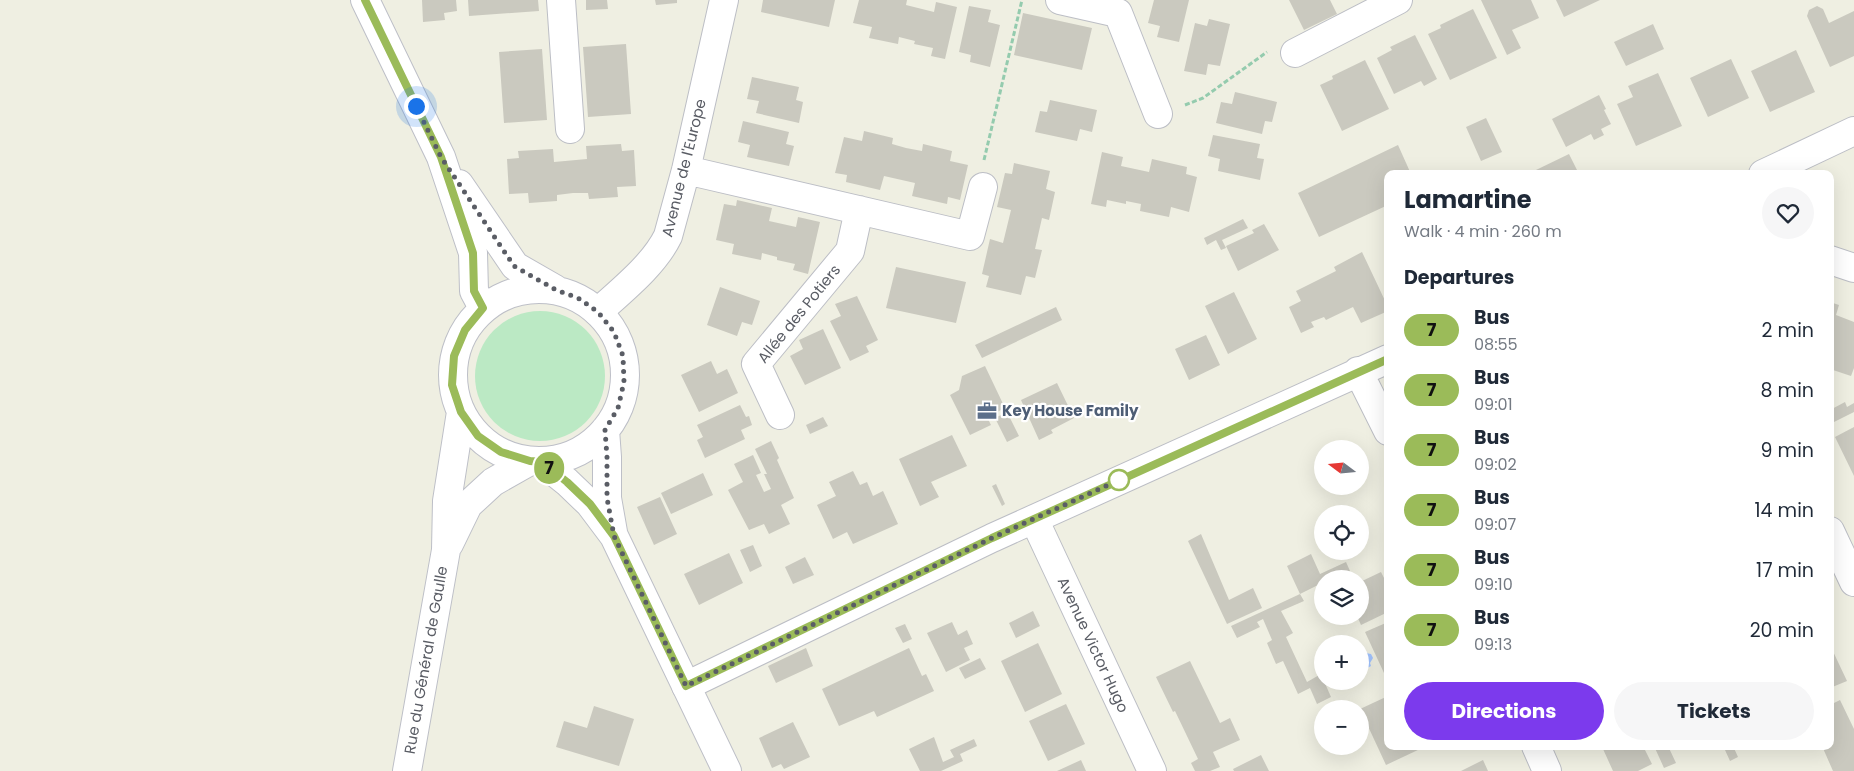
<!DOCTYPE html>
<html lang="en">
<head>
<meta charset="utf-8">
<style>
  body { margin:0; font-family:Poppins,sans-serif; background:#f6f6f7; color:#1f2937; height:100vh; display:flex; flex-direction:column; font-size:19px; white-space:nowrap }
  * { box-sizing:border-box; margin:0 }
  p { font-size:16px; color:#747a83 }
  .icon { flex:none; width:28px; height:28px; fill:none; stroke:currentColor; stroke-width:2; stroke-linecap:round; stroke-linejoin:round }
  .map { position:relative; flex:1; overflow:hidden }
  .side { position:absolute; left:1384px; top:170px; width:450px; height:580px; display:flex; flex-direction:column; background:#fff; border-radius:10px; box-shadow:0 5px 20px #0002 }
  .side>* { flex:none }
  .badge { padding:0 10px; border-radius:16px; font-size:18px; line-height:32px }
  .needle { width:32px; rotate:286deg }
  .buttons { position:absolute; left:1314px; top:440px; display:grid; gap:10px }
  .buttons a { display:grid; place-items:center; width:55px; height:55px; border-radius:50%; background:#fff; box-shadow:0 5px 20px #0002; font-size:25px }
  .you { position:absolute; width:25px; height:25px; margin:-12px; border:4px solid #fff; border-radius:50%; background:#1a73e8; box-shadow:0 0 0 8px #1a73e833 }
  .map>.badge { position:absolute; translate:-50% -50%; box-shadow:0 0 0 2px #fff }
  h2 { padding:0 20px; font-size:19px; line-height:45px }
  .round { display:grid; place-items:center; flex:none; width:52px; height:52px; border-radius:26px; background:#f6f6f7 }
  .summary { display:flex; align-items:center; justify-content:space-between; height:85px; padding:0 20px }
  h1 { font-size:24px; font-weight:700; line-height:38px }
  .action { display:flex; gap:10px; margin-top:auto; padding:10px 20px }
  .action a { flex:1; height:58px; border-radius:30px; background:#7c3aed; color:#fff; font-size:20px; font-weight:700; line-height:58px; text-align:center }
  .action a+a { background:#f6f6f7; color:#1f2937 }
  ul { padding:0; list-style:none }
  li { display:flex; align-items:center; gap:15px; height:60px; padding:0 20px }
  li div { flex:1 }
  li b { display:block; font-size:19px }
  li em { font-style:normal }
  li .badge { min-width:55px; font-weight:700; text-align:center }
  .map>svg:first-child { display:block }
</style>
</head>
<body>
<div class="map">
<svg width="1854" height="771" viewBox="0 0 1854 771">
  <rect width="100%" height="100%" fill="#efefe2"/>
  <path fill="#bbe9c4" d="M475 376a65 65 0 1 1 130 0a65 65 0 1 1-130 0Z"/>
  <path fill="#a2c4ff" d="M1364 650 1366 653 1371 654 1373 658 1370 663 1371 666 1360 672V652Z"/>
  <path fill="#cac9bf" d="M422 0H456L457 11 444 13 445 20 423 22Z
    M468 0H538L539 11 469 16Z
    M586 0H607L608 9 586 10Z
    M655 0H677V3L656 5Z
    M763 0H835L829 27 761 12Z
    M859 0H907L906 5 934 12 936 2 957 7 945 59 931 56 933 48 914 44 915 41 899 37 898 44 869 38 872 27 853 23Z
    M1154 0H1189L1179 42 1157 37 1160 26 1148 23Z
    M1289 0H1330L1337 14 1304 30Z
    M1481 0H1531L1539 18 1512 30 1521 48 1507 55Z
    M1556 0H1600L1564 17Z
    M969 6 991 10 988 22 1000 25 990 67 970 62 971 55 959 52Z
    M1817 6 1823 9 1829 23 1854 11V56L1830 67 1807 16 1809 10Z
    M1473 9 1497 58 1450 80 1428 34 1441 28 1440 25Z
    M1023 13 1092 28 1082 70 1014 55Z
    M1209 19 1230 24 1220 66 1208 64 1206 75 1184 71 1195 23 1207 26Z
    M1653 24 1664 49 1626 66 1614 42Z
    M1415 35 1437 79 1424 86 1421 81 1394 94 1377 58 1392 50 1390 47Z
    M626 44 631 114 588 117 583 47Z
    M542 49 547 120 504 123 499 52Z
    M1796 50 1815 92 1770 112 1751 71Z
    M1731 59 1749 98 1708 117 1690 78Z
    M1365 60 1389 109 1342 131 1320 85 1333 79 1332 76Z
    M1658 73 1682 126 1636 146 1617 104 1633 97 1628 86Z
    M752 77 799 87 796 100 803 102 799 123 756 113 759 101 747 99Z
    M1235 92 1277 102 1272 122 1265 121 1262 134 1216 123 1221 102 1232 104Z
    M1599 95 1606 109 1604 110 1611 124 1601 129 1604 135 1594 140 1591 134 1566 147 1552 119Z
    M1050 100 1097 110 1092 132 1080 129 1077 141 1035 132 1040 111 1047 112Z
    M1486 118 1502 152 1481 161 1466 127Z
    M743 121 789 132 786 144 794 146 789 166 747 157 750 145 738 142Z
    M864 131 893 138 892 144 906 148 922 151 923 144 952 151 950 161 968 165 960 200 948 197 947 204 912 196 915 183 884 176 880 190 846 182 847 175 835 173 844 137 862 141Z
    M1213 135 1260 144 1257 158 1264 159 1260 180 1218 171 1220 159 1208 156Z
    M621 144 622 151 634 150 636 186 617 187 618 197 589 199 588 193H573L557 195V201L529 203 528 193 509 194 507 159 519 158 518 151 553 149 554 162 587 159 586 146Z
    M1398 145 1411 174H1388V205L1319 237 1298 193Z
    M1102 152 1123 157 1121 166 1149 172 1152 159 1187 167 1186 174 1197 177 1189 212 1171 207 1169 217 1140 211 1141 204 1126 201V204L1107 200 1106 207 1091 204Z
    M1569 154 1579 174H1535L1536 170Z
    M1014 163 1050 171 1046 189 1055 192 1049 220 1042 218 1035 249 1042 250 1035 278 1026 276 1021 295 986 287 989 276 982 274 990 239 1003 243 1011 210 997 207 1005 173 1012 174Z
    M737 200 772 208 769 221 796 227 798 217 820 222 808 274 793 270 795 264 777 260V257L762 253 761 260 732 254 734 244 716 240 724 204 736 206Z
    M1243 219 1248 228 1222 240 1226 248 1221 250 1216 240 1207 245 1204 238Z
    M1264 224 1279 250 1238 271 1226 246 1254 233 1252 230Z
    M1362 252 1388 307V311L1361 323 1353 307 1326 320 1324 317 1311 322 1314 327 1301 333 1289 307 1301 301 1296 291 1336 271 1334 267Z
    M896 267 966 282 956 323 886 308Z
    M720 287 760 301 752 325 742 322 737 336 707 325Z
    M1234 292 1257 339 1228 354 1205 306Z
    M857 296 878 340 866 346 869 352 850 361 830 321 841 316 835 304Z
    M1830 302 1839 305 1836 315 1854 322V368L1851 376 1830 369Z
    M1056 307 1062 320 982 358 975 345Z
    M823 329 841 368 805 385 790 356 803 349 799 340Z
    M1206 335 1220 365 1189 380 1175 349Z
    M711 361 717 374 727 369 738 393 699 412 681 375Z
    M985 366 1005 408 987 417 991 425 970 435 950 395 959 390 962 376Z
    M1057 383 1074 418 1051 430 1053 433 1039 440 1021 400Z
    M1845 402 1847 407 1854 403V412L1830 424V410Z
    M740 405 746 417 749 416 752 425 741 430 745 439 705 458 697 440 703 437 697 425Z
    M1007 412 1019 436 1007 442 995 418Z
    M823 417 828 426 810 434 806 425Z
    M1854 427V476L1835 437Z
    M952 435 967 466 931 482 939 497 920 506 899 459Z
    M771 441 779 458 777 460 794 498 781 505 790 524 769 534 764 524 749 530 728 490 743 482 734 464 753 455 761 473 756 475 764 492 771 489 764 474H767L755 449Z
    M853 471 860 485 867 482 873 496 883 491 898 524 853 544 847 532 833 539 817 505 836 496 829 482Z
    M703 473 713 495 671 514 661 493Z
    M996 484 1005 504 1002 506 992 486Z
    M660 497 677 534 654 545 637 507Z
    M1201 534 1229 600 1253 588 1262 608 1227 624 1188 541Z
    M753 545 762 566 750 572 740 550Z
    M729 553 743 583 699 605 684 574Z
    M1311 554 1320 574 1346 562 1350 571 1333 579H1322V583L1300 594 1287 566Z
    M805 557 814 575 793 584 785 567Z
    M1381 572 1388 586V612L1361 625 1357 616H1360V582Z
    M1300 594 1304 601 1281 611 1293 633 1286 637 1307 682 1321 674 1322 681H1324L1331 697 1317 704 1310 688 1298 694 1283 661 1276 664 1267 643 1272 640 1263 619 1257 622 1260 627 1237 638 1231 626Z
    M1033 611 1040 626 1016 638 1009 623Z
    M952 622 958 635 967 630 973 644 964 648 970 660 946 672 927 633Z
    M1388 622V671L1384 673 1365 632Z
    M905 624 912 639 903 643 895 628Z
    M1038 643 1062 694 1025 712 1001 661Z
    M1830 645 1847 681 1830 688Z
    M806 648 813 666 776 683 768 666Z
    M909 648 922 676 926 674 934 691 877 717 874 711 839 726 822 689Z
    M980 658 986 669 965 679 959 668Z
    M1190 661 1220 723 1230 718 1240 740 1213 752 1220 767 1210 771H1195L1191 763 1198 759 1175 711 1173 712 1156 677Z
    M1388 696V746H1419L1420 749 1386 765 1360 709Z
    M1840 700 1854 729V771H1833L1822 746H1830V705Z
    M1066 704 1085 744 1048 761 1029 721Z
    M594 706 634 719 619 766 556 747 564 721 587 728Z
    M793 722 810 757 784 769 781 764 772 768 759 738Z
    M934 737 943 762 954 757 950 750 974 739 977 746 960 754 963 761 941 771H920L909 749Z
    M1599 746H1643L1652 764 1638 771H1613L1603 749 1601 750Z
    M1654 746H1668L1676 763 1664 768Z
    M1733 746 1738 757 1730 761 1725 750Z
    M1261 755 1269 771H1234L1233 769Z
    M1081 760 1086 771H1057Z
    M1483 760 1488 771H1461Z"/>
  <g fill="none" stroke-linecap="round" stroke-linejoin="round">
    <defs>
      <path id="street" d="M561 0 570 129
        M1060 0 1118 13 1158 114
        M1295 53 1398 0
        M686 170 970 236 983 187
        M1763 174 1854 131
        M1830 260 1854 268
        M598 312C622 290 654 265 668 236L686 170 724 0
        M1358 371 1388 431
        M780 415 756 364 850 251 859 210
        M1034 519 1152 771
        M1830 531 1854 582
        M686 686 992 538 1388 359
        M1536 746 1547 771"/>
      <path id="secondary" d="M365 0 441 157 473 253 474 291 483 308
        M459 184 515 266 555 289
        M453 375a86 86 0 1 1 172 0a86 86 0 1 1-172 0Z
        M605 430 607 457V498L613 532
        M542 462 567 482 590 504 614 536 727 771
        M449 544 468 505 493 482 530 461
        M407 771 446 550 447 501 461 412"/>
    </defs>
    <use href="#street" stroke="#bcbec5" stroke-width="30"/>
    <use href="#secondary" stroke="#bdbfc7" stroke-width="30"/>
    <path stroke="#94cbae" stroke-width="3" stroke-dasharray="5 2.5" stroke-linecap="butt" d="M1185 105 1203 98 1267 52
      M984 160 1022 0"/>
    <use href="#street" stroke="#fff" stroke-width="28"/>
    <use href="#secondary" stroke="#fff" stroke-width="28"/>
  </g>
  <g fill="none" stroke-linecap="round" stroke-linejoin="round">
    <defs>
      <path id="line" d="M365 0 441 157 473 253 474 291 483 308 465 330 454 356 452 385 461 412 478 436 501 452 530 461 542 462 567 482 590 504 614 536 686 686 992 538 1388 359"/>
    </defs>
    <use href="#line" stroke="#fff" stroke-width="11"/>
    <use href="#line" stroke="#9bbb59" stroke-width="8"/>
    <path stroke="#5a5d65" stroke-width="5" stroke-dasharray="0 9" d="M416 106 441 157 514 266 556 290 578 298 598 312 614 332 623 356 624 382 618 408 605 430 607 457V498L614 536 686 686 992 538 1119 480"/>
  </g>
  <defs>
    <symbol id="office-bare" viewBox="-9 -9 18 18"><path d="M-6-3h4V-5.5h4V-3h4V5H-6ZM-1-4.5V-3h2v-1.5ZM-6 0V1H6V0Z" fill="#5c6f8a" stroke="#fff" stroke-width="2.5" paint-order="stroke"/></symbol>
  </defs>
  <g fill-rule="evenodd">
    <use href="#office-bare" x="973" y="397" width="28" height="28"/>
  </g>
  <circle fill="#fff" stroke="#9bbb59" stroke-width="2.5" cx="1119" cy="480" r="10"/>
  <g text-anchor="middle" stroke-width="4.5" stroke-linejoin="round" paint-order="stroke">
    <g font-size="15" fill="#5a5d65" stroke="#fff">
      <text transform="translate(684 168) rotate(-76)" y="5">Avenue de l'Europe</text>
      <text transform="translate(799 314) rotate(-51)" y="5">Allée des Potiers</text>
      <text transform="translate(1093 645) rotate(65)" y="5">Avenue Victor Hugo</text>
      <text transform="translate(426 660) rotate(-80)" y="5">Rue du Général de Gaulle</text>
    </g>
    <g font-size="15" font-weight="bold" fill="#4e5e75" stroke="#fff" text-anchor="start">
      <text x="1002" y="416">Key House Family</text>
    </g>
  </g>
</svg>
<div class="buttons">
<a><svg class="needle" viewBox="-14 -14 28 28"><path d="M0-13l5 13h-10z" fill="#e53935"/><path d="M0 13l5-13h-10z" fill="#747a83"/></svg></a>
<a><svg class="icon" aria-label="locate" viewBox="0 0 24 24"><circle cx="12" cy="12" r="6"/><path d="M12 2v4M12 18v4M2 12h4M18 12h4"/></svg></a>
<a><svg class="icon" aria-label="layers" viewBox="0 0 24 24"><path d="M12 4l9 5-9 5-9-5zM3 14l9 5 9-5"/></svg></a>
<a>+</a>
<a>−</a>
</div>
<div class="you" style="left:416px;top:106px"></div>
<b class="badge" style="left:549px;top:468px;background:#9bbb59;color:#111">7</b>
<section class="side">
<div class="summary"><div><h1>Lamartine</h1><p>Walk · 4 min · 260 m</p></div><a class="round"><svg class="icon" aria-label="heart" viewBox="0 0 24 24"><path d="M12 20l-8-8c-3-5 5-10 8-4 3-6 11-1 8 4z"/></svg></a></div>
<h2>Departures</h2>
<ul>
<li><span class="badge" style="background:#9bbb59;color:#111">7</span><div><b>Bus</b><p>08:55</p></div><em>2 min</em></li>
<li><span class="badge" style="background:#9bbb59;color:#111">7</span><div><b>Bus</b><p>09:01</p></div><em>8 min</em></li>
<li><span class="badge" style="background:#9bbb59;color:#111">7</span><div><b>Bus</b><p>09:02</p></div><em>9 min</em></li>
<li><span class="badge" style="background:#9bbb59;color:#111">7</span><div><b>Bus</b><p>09:07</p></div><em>14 min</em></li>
<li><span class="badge" style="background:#9bbb59;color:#111">7</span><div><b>Bus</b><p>09:10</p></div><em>17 min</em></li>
<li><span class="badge" style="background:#9bbb59;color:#111">7</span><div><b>Bus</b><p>09:13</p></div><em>20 min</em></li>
</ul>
<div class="action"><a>Directions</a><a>Tickets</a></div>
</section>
</div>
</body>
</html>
